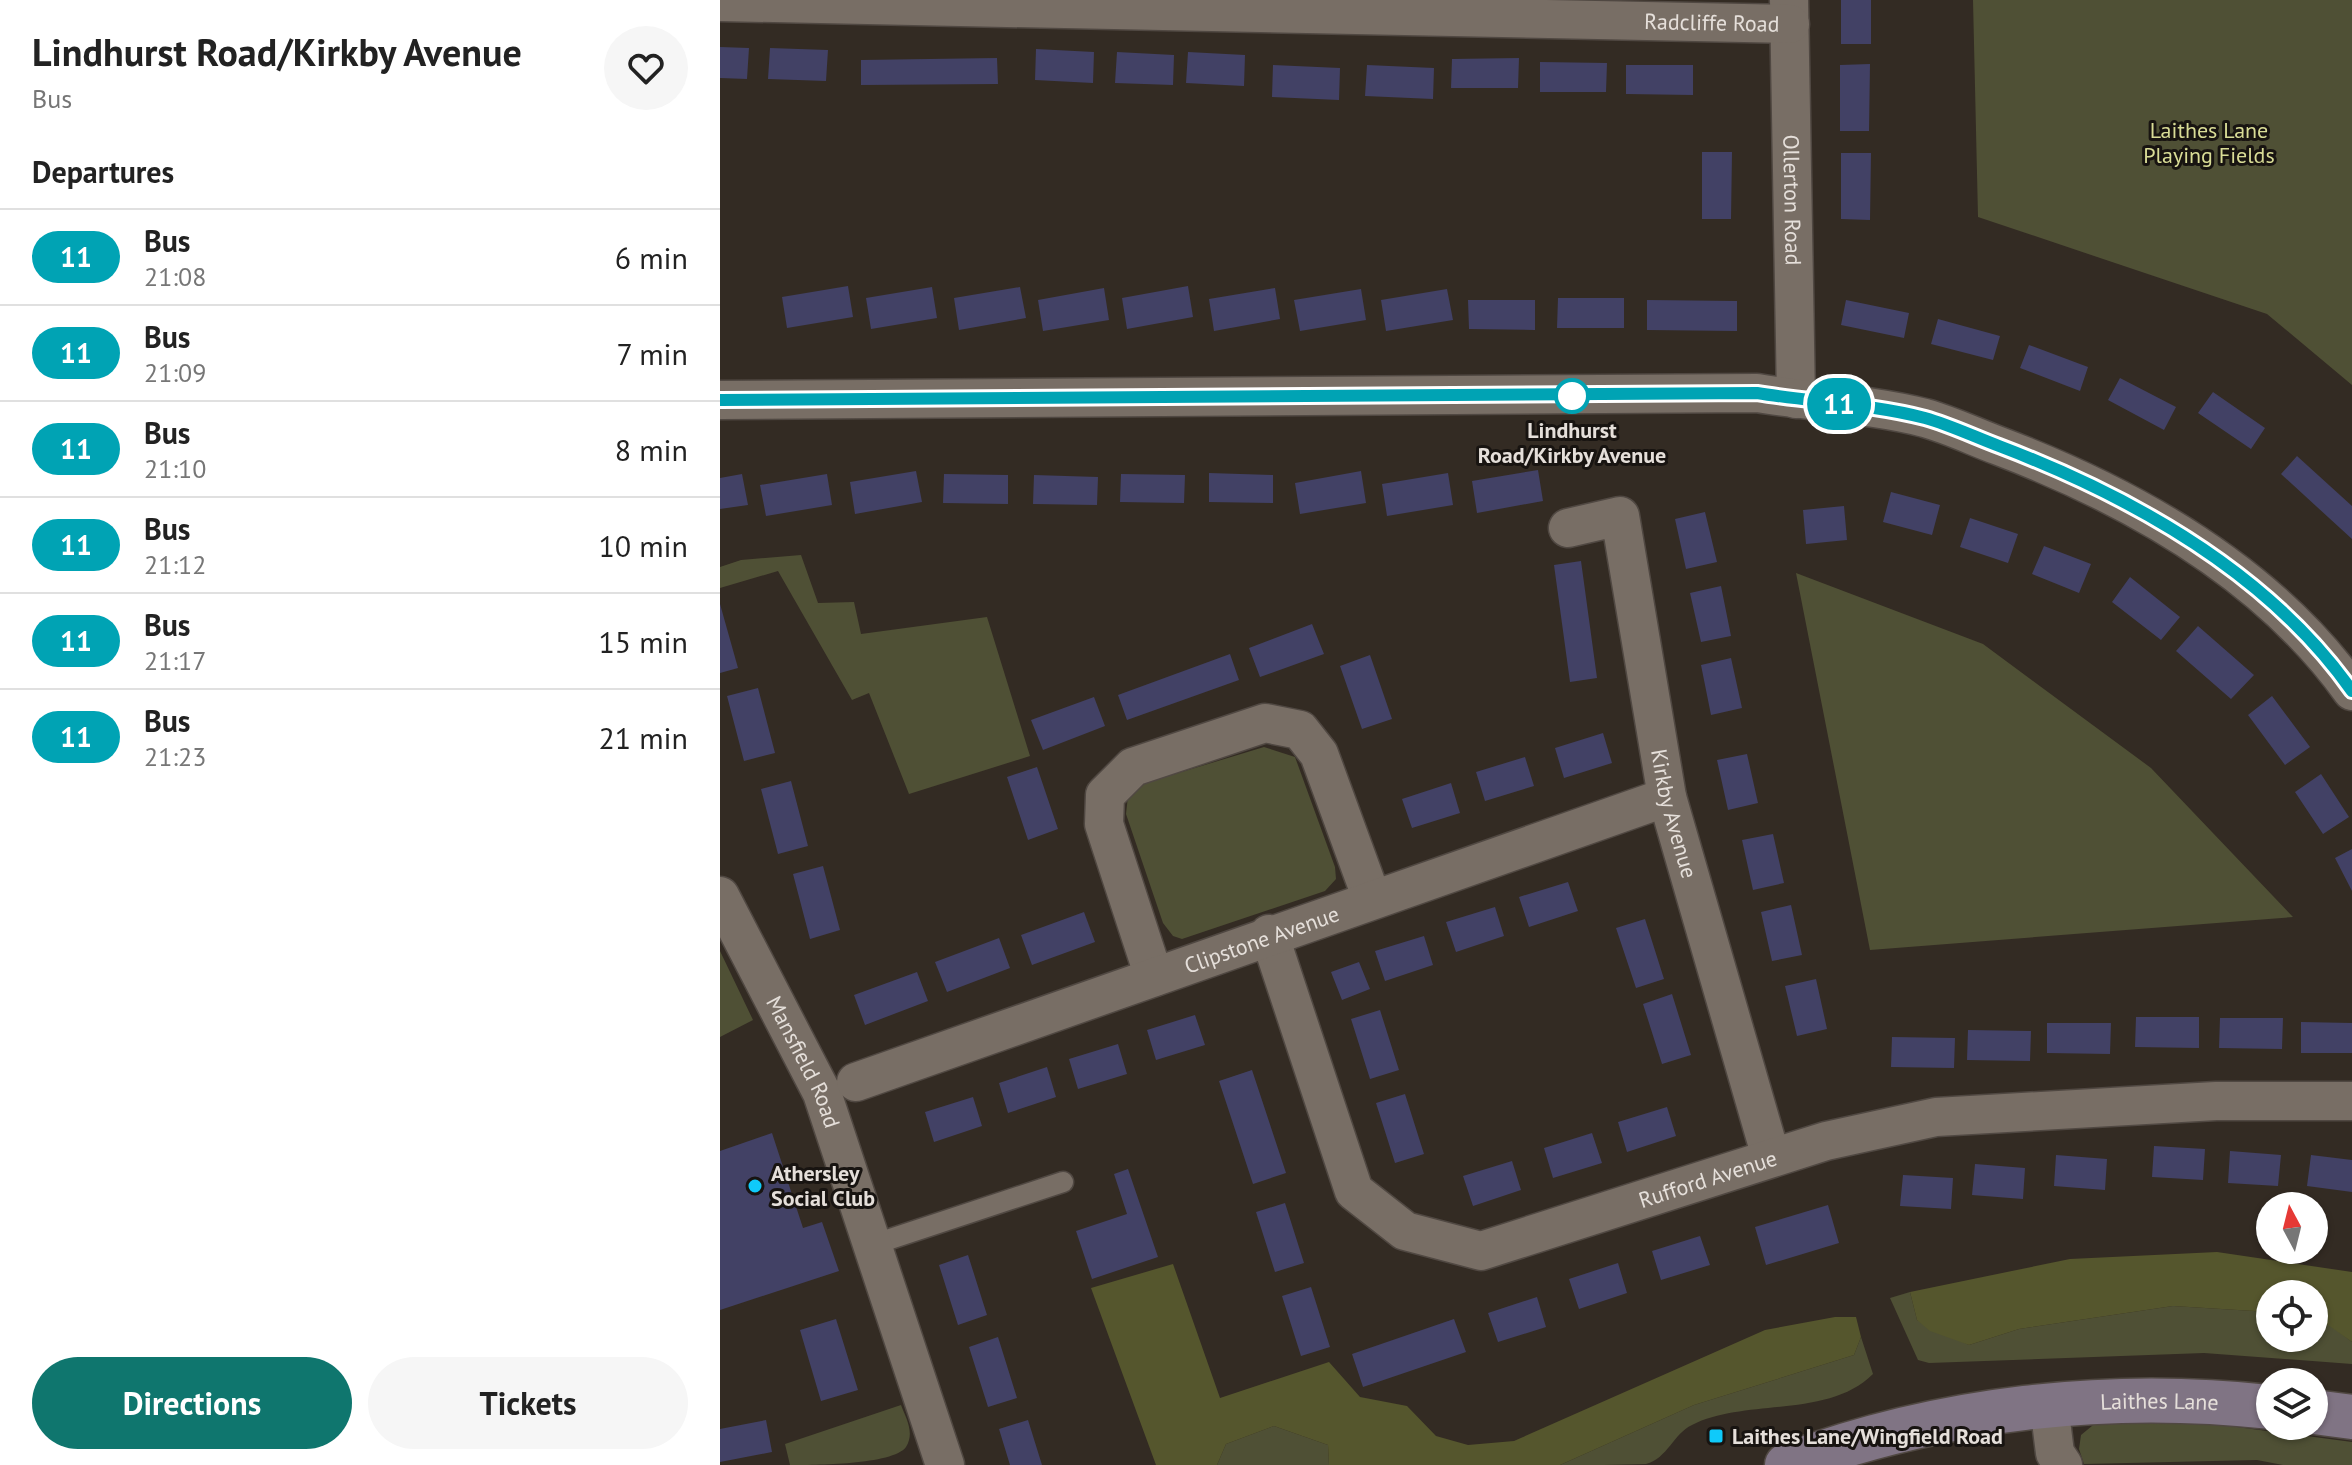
<!DOCTYPE html>
<html lang="en">
<head>
<meta charset="utf-8">
<style>
  body { margin:0; font-family:"PT Sans",sans-serif; background:#f6f6f6; color:#222; height:100vh; display:flex; flex-direction:column; font-size:30px; white-space:nowrap }
  * { box-sizing:border-box; margin:0 }
  p { font-size:26px; color:#767676 }
  .icon { flex:none; width:44px; height:44px; fill:none; stroke:currentColor; stroke-width:2; stroke-linecap:round; stroke-linejoin:round }
  .map { position:relative; flex:1; overflow:hidden }
  .sheet { display:flex; flex-direction:column; background:#fff; width:720px }
  .sheet>* { flex:none }
  .badge { padding:0 16px; border-radius:26px; font-size:28px; line-height:52px }
  .needle { width:52px; rotate:353deg }
  .controls { position:absolute; left:1536px; top:1192px; display:grid; gap:16px }
  .controls a { display:grid; place-items:center; width:72px; height:72px; border-radius:50%; background:#fff; box-shadow:0 2px 6px #0004; font-size:40px }
  .map>.badge { position:absolute; translate:-50% -50%; box-shadow:0 0 0 4px #fff }
  h2 { padding:0 32px; font-size:30px; line-height:72px }
  .round { display:grid; place-items:center; flex:none; width:84px; height:84px; border-radius:42px; background:#f6f6f6 }
  .summary { display:flex; align-items:center; justify-content:space-between; height:136px; padding:0 32px }
  h1 { font-size:38px; font-weight:700; line-height:60px }
  .button { display:flex; gap:16px; margin-top:auto; padding:16px 32px }
  .button a { flex:1; height:92px; border-radius:48px; background:#0f766e; color:#fff; font-size:32px; font-weight:700; line-height:92px; text-align:center }
  .button a+a { background:#f6f6f6; color:#222 }
  ul { padding:0; list-style:none }
  li { display:flex; align-items:center; gap:24px; height:96px; padding:0 32px; border-top:2px solid #e0e0e0 }
  li div { flex:1 }
  li b { display:block; font-size:30px }
  li em { font-style:normal }
  li .badge { min-width:88px; font-weight:700; text-align:center }
  main { display:flex; flex:1; min-height:0 }
  .map>svg:first-child { display:block }
</style>
</head>
<body>
<main>
<section class="sheet">
<div class="summary"><div><h1>Lindhurst Road/Kirkby Avenue</h1><p>Bus</p></div><a class="round"><svg class="icon" aria-label="heart" viewBox="0 0 24 24"><path d="M12 20l-8-8c-3-5 5-10 8-4 3-6 11-1 8 4z"/></svg></a></div>
<h2>Departures</h2>
<ul>
<li><span class="badge" style="background:#00a3b4;color:#fff">11</span><div><b>Bus</b><p>21:08</p></div><em>6 min</em></li>
<li><span class="badge" style="background:#00a3b4;color:#fff">11</span><div><b>Bus</b><p>21:09</p></div><em>7 min</em></li>
<li><span class="badge" style="background:#00a3b4;color:#fff">11</span><div><b>Bus</b><p>21:10</p></div><em>8 min</em></li>
<li><span class="badge" style="background:#00a3b4;color:#fff">11</span><div><b>Bus</b><p>21:12</p></div><em>10 min</em></li>
<li><span class="badge" style="background:#00a3b4;color:#fff">11</span><div><b>Bus</b><p>21:17</p></div><em>15 min</em></li>
<li><span class="badge" style="background:#00a3b4;color:#fff">11</span><div><b>Bus</b><p>21:23</p></div><em>21 min</em></li>
</ul>
<div class="button"><a>Directions</a><a>Tickets</a></div>
</section>
<div class="map">
<svg width="1632" height="1465" viewBox="0 0 1632 1465">
  <rect width="100%" height="100%" fill="#332b23"/>
  <path fill="#4f5035" d="M1253 0H1632V385L1547 314 1258 217Z
    M81 555 98 603 134 602 141 634 267 617 310 756 189 794 149 693 132 700 58 571 0 588V567L21 560Z
    M1076 573 1263 644 1431 768 1573 917 1150 950Z
    M544 747 575 757 615 867 616 879 605 891 462 939 453 936 443 923 406 814 408 796 422 784Z
    M0 951 33 1020 0 1037Z
    M1190 1292 1197 1320 1249 1345 1299 1329 1453 1306 1550 1312V1338H1594V1315H1597L1632 1342V1364L1484 1353 1209 1363 1198 1360 1170 1298Z
    M1141 1337 1153 1374C1108 1419 1025 1398 972 1425 953 1434 948 1458 926 1464 901 1465 866 1465 840 1465L974 1405 1134 1355Z
    M181 1405C186 1418 195 1433 186 1447 173 1465 93 1465 70 1465L65 1444Z
    M1378 1421 1502 1425 1632 1442V1465H1563L1537 1460 1364 1464 1359 1449 1361 1435Z
    M554 1426 608 1445 609 1465H497L506 1444Z"/>
  <path fill="#55562d" d="M1497 1252 1632 1272V1342L1594 1315V1294H1550V1312L1453 1306 1299 1329 1249 1345 1210 1331 1197 1320 1190 1292 1350 1259Z
    M453 1264 500 1398 609 1362 640 1397 687 1406 716 1436 748 1445 794 1441 1045 1330 1115 1317H1136L1141 1337 1134 1355 974 1405 840 1465H609L608 1445 554 1426 506 1444 497 1465H436L371 1288Z"/>
  <path fill="#424165" d="M1121 0H1151V44H1121Z
    M0 47 29 48 27 79 0 78Z
    M50 48 108 50 106 81 48 79Z
    M316 49 374 52 373 83 315 80Z
    M397 52 454 55 453 85 395 83Z
    M468 52 525 55 524 86 466 83Z
    M277 58 278 84 141 85V60Z
    M799 58 798 88H731L732 59Z
    M820 62 887 63 886 92H820Z
    M1150 64 1149 131H1120V65Z
    M553 65 620 68 619 100 552 97Z
    M647 65 714 68 713 99 645 96Z
    M906 65H973V95L906 94Z
    M982 152H1012L1011 219H982Z
    M1121 153H1151L1150 220 1121 219Z
    M128 286 133 317 67 328 62 297Z
    M468 286 473 317 407 329 402 298Z
    M212 287 217 318 151 329 146 298Z
    M300 287 306 318 239 330 234 298Z
    M384 288 389 320 323 331 318 300Z
    M555 288 560 319 494 331 489 299Z
    M641 289 646 320 580 331 574 300Z
    M727 289 733 320 666 331 661 300Z
    M838 298H904V328H837Z
    M748 300H815V330L749 329Z
    M927 300 1017 301V331L927 330Z
    M1126 300 1189 313 1184 338 1121 325Z
    M1218 319 1280 336 1273 360 1211 344Z
    M1309 345 1368 367 1360 391 1300 368Z
    M1400 378 1456 407 1444 430 1388 400Z
    M1493 392 1545 428 1531 449 1478 413Z
    M1577 456 1632 506V539L1561 474Z
    M818 470 823 501 757 513 752 481Z
    M196 471 202 502 135 514 130 482Z
    M641 471 646 503 580 514 575 483Z
    M489 473 553 475V503L489 502Z
    M728 473 733 505 667 516 662 484Z
    M22 474 28 505 0 509V478Z
    M107 474 112 505 46 516 40 485Z
    M224 474 288 475V504L223 503Z
    M401 474 465 475 464 503 400 502Z
    M314 475 378 477 377 505 313 504Z
    M1171 492 1220 505 1212 535 1163 522Z
    M1124 506 1127 540 1086 544 1083 510Z
    M985 512 997 562 966 569 955 519Z
    M1250 518 1298 534 1288 563 1240 547Z
    M1324 546 1371 564 1359 593 1312 574Z
    M861 561 877 678 850 682 834 565Z
    M1410 577 1460 617 1441 640 1392 602Z
    M1001 586 1011 636 981 642 970 593Z
    M0 604 18 668 0 673Z
    M592 624 604 654 540 677 529 648Z
    M1478 626 1534 675 1511 699 1456 651Z
    M510 654 519 680 407 720 398 695Z
    M650 655 672 719 642 729 620 666Z
    M1011 658 1022 708 991 715 981 665Z
    M38 688 55 753 24 761 7 696Z
    M1552 696 1590 747 1565 765 1528 715Z
    M374 697 385 726 323 750 311 720Z
    M883 733 892 763 844 778 835 748Z
    M1027 754 1038 803 1008 810 997 760Z
    M805 757 814 786 765 801 756 772Z
    M317 767 338 829 308 840 287 777Z
    M1601 774 1629 817 1603 834 1575 792Z
    M71 781 88 846 58 854 41 789Z
    M731 783 740 813 692 828 682 799Z
    M1053 834 1064 883 1033 890 1022 840Z
    M1632 849V891L1615 858Z
    M103 866 120 930 90 939 73 874Z
    M848 882 858 911 809 927 799 897Z
    M1071 905 1082 955 1052 961 1041 912Z
    M775 907 784 936 736 952 726 922Z
    M364 912 375 942 312 965 301 935Z
    M925 919 944 979 916 988 896 928Z
    M704 936 713 965 665 981 655 951Z
    M279 938 290 968 227 992 215 962Z
    M639 962 650 989 622 1000 611 972Z
    M197 972 208 1001 145 1025 134 995Z
    M1096 979 1107 1029 1077 1036 1065 986Z
    M952 994 971 1055 942 1064 923 1004Z
    M660 1010 679 1070 650 1079 631 1019Z
    M475 1015 485 1045 436 1060 427 1030Z
    M1416 1017H1479V1048L1415 1047Z
    M1500 1018H1563L1562 1049 1499 1048Z
    M1581 1022 1632 1023V1053H1581Z
    M1327 1023H1391L1390 1054 1327 1053Z
    M1248 1030 1311 1031 1310 1061 1247 1060Z
    M1172 1037 1235 1038 1234 1068 1171 1067Z
    M398 1044 407 1074 358 1089 349 1059Z
    M327 1067 336 1097 288 1113 279 1083Z
    M532 1070 566 1173 533 1184 499 1081Z
    M685 1094 704 1154 675 1163 656 1103Z
    M253 1097 262 1126 214 1142 205 1112Z
    M947 1107 956 1136 907 1152 898 1122Z
    M52 1133 83 1228 102 1222 119 1271 0 1310V1151Z
    M872 1133 882 1163 833 1178 824 1148Z
    M1434 1146 1485 1149 1483 1180 1432 1177Z
    M1510 1151 1561 1155 1558 1186 1508 1183Z
    M1336 1155 1387 1159 1385 1190 1334 1186Z
    M1591 1155 1632 1160V1192L1587 1186Z
    M792 1161 801 1190 753 1206 743 1176Z
    M1255 1164 1305 1168 1303 1199 1252 1195Z
    M408 1169 438 1257 372 1279 356 1231 407 1214 394 1174Z
    M1183 1175 1233 1178 1231 1209 1180 1206Z
    M565 1203 584 1263 555 1272 536 1212Z
    M1108 1205 1119 1243 1046 1265 1035 1227Z
    M980 1236 990 1265 941 1280 932 1251Z
    M248 1255 267 1315 238 1325 219 1265Z
    M898 1263 907 1293 859 1309 849 1279Z
    M591 1287 610 1347 581 1356 562 1296Z
    M817 1297 826 1327 778 1342 768 1313Z
    M116 1319 138 1390 101 1401 80 1330Z
    M734 1319 746 1352 643 1387 632 1354Z
    M278 1337 297 1398 268 1407 249 1347Z
    M46 1420 52 1452 0 1462V1429Z
    M308 1420 322 1465H290L279 1429Z"/>
  <g fill="none" stroke-linecap="round" stroke-linejoin="round">
    <defs>
      <path id="service" d="M152 1245 343 1182"/>
      <g id="minor">
        <path id="s1" d="M1069 0 1076 399"/>
        <path id="s2" d="M0 2 1070 24"/>
        <path d="M0 400 1037 393C1092 402 1150 404 1205 418 1230 425 1255 437 1279 446 1413 497 1547 572 1632 691"/>
        <path id="s3" d="M848 528 900 516 947 797 1051 1157"/>
        <path id="s4" d="M0 896 102 1093 225 1465"/>
        <path id="s5" d="M549 934 634 1191 685 1231 761 1251 1106 1141 1216 1117 1496 1101H1632"/>
        <path d="M434 977 384 824 385 795 413 767 545 723 580 730 599 754 652 899"/>
        <path id="s6" d="M136 1082 947 797"/>
        <path d="M1329 1405 1335 1453 1343 1465"/>
      </g>
      <g id="secondary">
        <path d="M1594 1412 1632 1417"/>
        <path id="s7" d="M1067 1465C1220 1408 1388 1389 1550 1407"/>
      </g>
    </defs>
    <use href="#service" stroke="#504842" stroke-width="23"/>
    <use href="#minor" stroke="#504842" stroke-width="41"/>
    <use href="#secondary" stroke="#504842" stroke-width="47"/>
    <use href="#service" stroke="#786e65" stroke-width="20"/>
    <use href="#minor" stroke="#786e65" stroke-width="38"/>
    <use href="#secondary" stroke="#807484" stroke-width="44"/>
  </g>
  <g fill="none" stroke-linecap="round" stroke-linejoin="round">
    <defs>
      <path id="line" d="M0 400 1037 393C1092 402 1151 404 1205 418 1230 425 1255 437 1279 446 1413 497 1548 572 1632 691"/>
    </defs>
    <use href="#line" stroke="#fff" stroke-width="18"/>
    <use href="#line" stroke="#00a3b4" stroke-width="12"/>
  </g>
  <circle fill="#fff" stroke="#00a3b4" stroke-width="4" cx="852" cy="396" r="16"/>
  <g fill="#0fcafa" stroke="#181411" stroke-width="3">
    <circle cx="35" cy="1186" r="8"/>
    <rect x="988" y="1428" width="16" height="16" rx="4"/>
  </g>
  <g text-anchor="middle" stroke-width="6" stroke-linejoin="round" paint-order="stroke">
    <g font-size="22" fill="#e5dfda" stroke="#181411">
      <text dy="8" stroke="none"><textPath href="#s2" startOffset="992">Radcliffe Road</textPath></text>
      <text dy="8" stroke="none"><textPath href="#s1" startOffset="200">Ollerton Road</textPath></text>
      <text dy="8" stroke="none"><textPath href="#s3" startOffset="356">Kirkby Avenue</textPath></text>
      <text dy="8" stroke="none"><textPath href="#s6" startOffset="430">Clipstone Avenue</textPath></text>
      <text dy="8" stroke="none"><textPath href="#s4" startOffset="186">Mansfield Road</textPath></text>
      <text dy="8" stroke="none"><textPath href="#s5" startOffset="652">Rufford Avenue</textPath></text>
      <text dy="8" stroke="none"><textPath href="#s7" startOffset="380">Laithes Lane</textPath></text>
    </g>
    <g font-size="22" fill="#d9dc96" stroke="#181411">
      <text x="1489" y="138">Laithes Lane<tspan x="1489" dy="25">Playing Fields</tspan></text>
    </g>
    <g font-size="22" font-weight="bold" fill="#e5dfda" stroke="#181411">
      <text x="852" y="438">Lindhurst<tspan x="852" dy="25">Road/Kirkby Avenue</tspan></text>
    </g>
    <g font-size="22" font-weight="bold" fill="#e5dfda" stroke="#181411" text-anchor="start">
      <text x="51" y="1181">Athersley<tspan x="51" dy="25">Social Club</tspan></text>
      <text x="1012" y="1444">Laithes Lane/Wingfield Road</text>
    </g>
  </g>
</svg>
<div class="controls">
<a><svg class="needle" viewBox="-14 -14 28 28"><path d="M0-13l5 13h-10z" fill="#e53935"/><path d="M0 13l5-13h-10z" fill="#767676"/></svg></a>
<a><svg class="icon" aria-label="locate" viewBox="0 0 24 24"><circle cx="12" cy="12" r="6"/><path d="M12 2v4M12 18v4M2 12h4M18 12h4"/></svg></a>
<a><svg class="icon" aria-label="layers" viewBox="0 0 24 24"><path d="M12 4l9 5-9 5-9-5zM3 14l9 5 9-5"/></svg></a>
</div>
<b class="badge" style="left:1119px;top:404px;background:#00a3b4;color:#fff">11</b>
</div>
</main>
</body>
</html>
